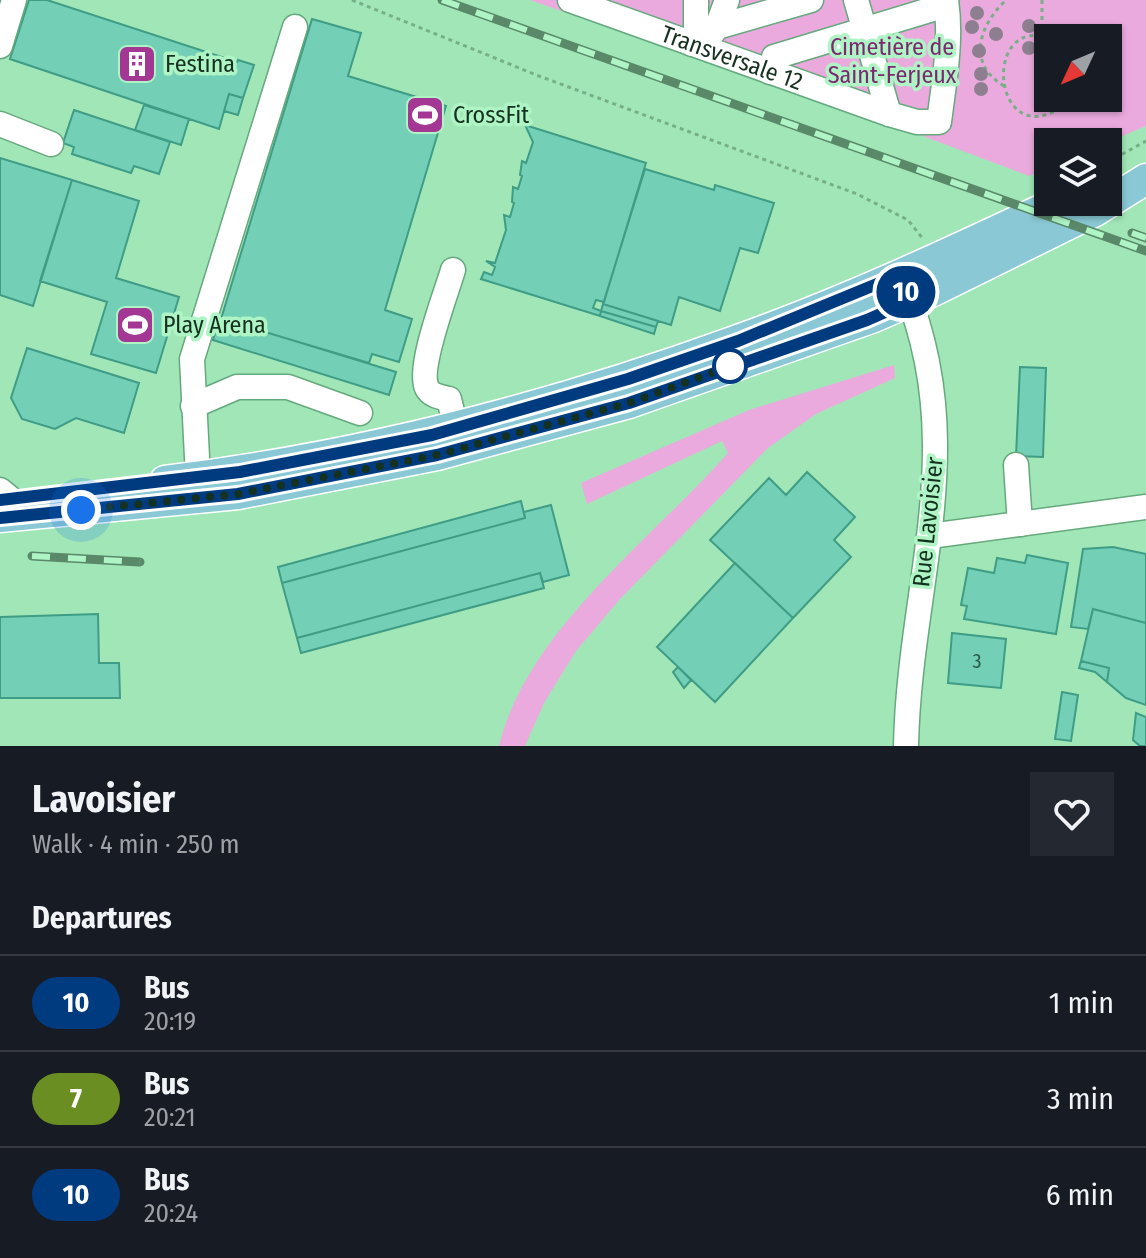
<!DOCTYPE html>
<html lang="en">
<head>
<meta charset="utf-8">
<style>
  body { margin:0; font-family:"Fira Sans Condensed",sans-serif; background:#242831; color:#f1f3f6; height:100vh; display:flex; flex-direction:column; font-size:30px; white-space:nowrap }
  * { box-sizing:border-box; margin:0 }
  p { font-size:26px; color:#9ea1a6 }
  .icon { flex:none; width:44px; height:44px; fill:none; stroke:currentColor; stroke-width:2; stroke-linecap:round; stroke-linejoin:round }
  .map { position:relative; height:746px; overflow:hidden }
  .drawer { display:flex; flex-direction:column; background:#171b24; flex:1 }
  .drawer>* { flex:none }
  .badge { padding:0 16px; border-radius:26px; font-size:28px; line-height:52px }
  .needle { width:52px; rotate:226deg }
  .fabs { position:absolute; left:1034px; top:24px; display:grid; gap:16px }
  .fabs a { display:grid; place-items:center; width:88px; height:88px; border-radius:0px; background:#171b24; box-shadow:0 2px 6px #0004; font-size:40px }
  .you { position:absolute; width:40px; height:40px; margin:-20px; border:6px solid #fff; border-radius:50%; background:#1a73e8; box-shadow:0 0 0 12px #1a73e833 }
  .map>.badge { position:absolute; translate:-50% -50%; box-shadow:0 0 0 4px #fff }
  h2 { padding:0 32px; font-size:30px; line-height:72px }
  .round { display:grid; place-items:center; flex:none; width:84px; height:84px; border-radius:0px; background:#242831 }
  .overview { display:flex; align-items:center; justify-content:space-between; height:136px; padding:0 32px }
  h1 { font-size:38px; font-weight:700; line-height:60px }
  ul { padding:0; list-style:none }
  li { display:flex; align-items:center; gap:24px; height:96px; padding:0 32px; border-top:2px solid #363941 }
  li div { flex:1 }
  li b { display:block; font-size:30px }
  li em { font-style:normal }
  li .badge { min-width:88px; font-weight:700; text-align:center }
  .map>svg:first-child { display:block }
</style>
</head>
<body>
<div class="map">
<svg width="1146" height="746" viewBox="0 0 1146 746">
  <rect width="100%" height="100%" fill="#a1e6b7"/>
  <path fill="#ebaadd" fill-rule="evenodd" d="M530 0H1146V126L1108 142H1048V168L1029 176 851 109 798 94ZM1048 38H1108V98H1048Z
    M894 365 895 378 816 414 768 448 620 599 576 651 544 703 525 746H499C526 632 653 538 728 453L722 441 587 504 581 483 749 410Z"/>
  <path fill="#73cfb6" stroke="#3f9d86" stroke-width="2" d="M29 0H47L237 62 238 60 254 65 243 98 229 94 219 129 10 59Z
    M312 19 361 33 348 76 446 106 385 310 412 319 399 362 372 354 369 363 221 319Z
    M229 94 243 98 238 115 224 111Z
    M144 105 189 119 181 145 135 130Z
    M74 110 170 142 159 174 134 166 131 173 72 154 74 147 63 143Z
    M525 125 646 163 604 302 596 300 593 308 601 311 600 316 481 279 484 272 492 275 495 267 486 261 495 263 506 230 504 215 510 217 514 203 512 202 513 187 518 189 522 176 520 175 522 161 526 163 533 142Z
    M0 158 72 180 33 306 0 295Z
    M645 169 714 190 715 185 774 203 758 253 740 248 720 311 679 297 671 325 603 304Z
    M72 180 139 201 116 278 179 297 156 373 91 354 107 302 40 281Z
    M603 304 658 321 656 327 601 311Z
    M601 311 656 327 654 334 600 316Z
    M220 318 396 372 389 395 213 340 216 330H214Z
    M27 348 139 383 124 433 76 418 55 429 22 419 11 398Z
    M1020 367 1046 368 1043 457 1016 456Z
    M807 472 855 517 834 540 851 557 793 618 710 540 769 478 786 495Z
    M521 501 525 518 282 583 278 567Z
    M551 505 569 575 543 582 540 573 297 638 282 583 525 518 524 512Z
    M1113 547 1146 554V623L1093 609 1088 629 1071 627 1083 549Z
    M1027 555 1068 563 1056 634 964 619 967 606 961 605 968 568 994 573 997 558 1025 563Z
    M735 563 793 618 715 702 657 647Z
    M540 573 544 588 301 653 297 638Z
    M1093 609 1146 623V705L1126 698 1107 682 1109 668 1081 661Z
    M98 614 99 663H119L120 698H0V617Z
    M952 633 1006 639 1001 688 948 683Z
    M1081 661 1109 668 1107 682 1095 672 1079 668Z
    M678 667 691 680 684 688 673 672Z
    M1062 692 1078 695 1071 741 1055 739Z
    M1136 713 1146 717V746H1140L1133 740Z"/>
  <g fill="none" stroke-linecap="round" stroke-linejoin="round">
    <defs>
      <g id="minor">
        <path id="s1" d="M570 0 889 114 917 122H939C944 82 952 40 946 0"/>
        <path d="M856 0 889 114"/>
        <path d="M717 27 727 0"/>
        <path d="M711 35 717 27 811 0"/>
        <path d="M692 44 696 29V0"/>
        <path d="M0 46 14 0"/>
        <path d="M770 72 774 57 946 5"/>
        <path d="M0 124 51 144"/>
        <path d="M453 270C446 294 417 368 427 388 431 396 441 397 449 399L456 428"/>
        <path d="M904 286C971 446 909 585 906 746"/>
        <path d="M193 406 237 387H288L360 413"/>
        <path d="M1016 465 1020 524"/>
        <path d="M198 477 192 359 295 27"/>
        <path d="M0 490 11 499"/>
        <path d="M930 536 1146 507"/>
      </g>
      <path id="major" d="M165 481C360 457 550 408 735 341 845 302 952 252 1058 202
        M0 517 238 494 437 455 629 403 874 317 933 291 1095 211 1146 179"/>
    </defs>
    <use href="#minor" stroke="#65a97d" stroke-width="27"/>
    <use href="#major" stroke="#fff" stroke-width="33"/>
    <path stroke="#77af89" stroke-width="3" stroke-dasharray="4 4" stroke-linecap="butt" d="M352 0 539 76 857 194 908 220 924 240
      M1042 36V0
      M1049 38C978 14 993 168 1074 98
      M1004 86C966 63 979 26 1006 0
      M1108 162 1146 141"/>
    <use href="#minor" stroke="#fff" stroke-width="24"/>
    <use href="#major" stroke="#89c8d4" stroke-width="30"/>
    <defs>
      <path id="rail" d="M442 0 1146 251
        M1132 233 1146 238
        M32 556 140 562"/>
    </defs>
    <use href="#rail" stroke="#598969" stroke-width="9"/>
    <use href="#rail" stroke="#aef4c4" stroke-width="6" stroke-dasharray="18" stroke-linecap="butt"/>
  </g>
  <g fill="#8d7f90">
    <circle cx="977" cy="13" r="7"/>
    <circle cx="1029" cy="26" r="7"/>
    <circle cx="972" cy="27" r="7"/>
    <circle cx="996" cy="34" r="7"/>
    <circle cx="1029" cy="48" r="7"/>
    <circle cx="979" cy="51" r="7"/>
    <circle cx="981" cy="74" r="7"/>
    <circle cx="981" cy="89" r="7"/>
  </g>
  <g fill="none" stroke-linecap="round" stroke-linejoin="round">
    <defs>
      <path id="line" d="M0 500 240 472 432 435 628 379 738 341 899 275 910 301 867 320 629 403 437 455 238 494 0 518"/>
    </defs>
    <use href="#line" stroke="#fff" stroke-width="18"/>
    <use href="#line" stroke="#003b80" stroke-width="12"/>
    <path stroke="#15311f" stroke-width="8" stroke-dasharray="0 14.4" d="M81 510 238 494 437 455 629 403 742 362 730 366"/>
  </g>
  <defs>
    <symbol id="building-square" viewBox="-11 -11 22 22"><rect x="-9" y="-9" width="18" height="18" rx="4" fill="#a43694" stroke="#aef4c4"/><path d="M-4-6H4V6H1V3H-1V6H-4ZM-2.5-4.3h1.7v1.8h-1.7ZM.8-4.3h1.7v1.8H.8ZM-2.5-1h1.7V.8h-1.7ZM.8-1h1.7V.8H.8Z" fill="#fff"/></symbol>
    <symbol id="stadium-square" viewBox="-11 -11 22 22"><rect x="-9" y="-9" width="18" height="18" rx="4" fill="#a43694" stroke="#aef4c4"/><path d="M0-5a6.5 5 0 1 0 0 10a6.5 5 0 1 0 0-10ZM-3.5-1.8h7v3.6h-7Z" fill="#fff"/></symbol>
  </defs>
  <g fill-rule="evenodd">
    <use href="#building-square" x="115" y="42" width="44" height="44"/>
    <use href="#stadium-square" x="403" y="93" width="44" height="44"/>
    <use href="#stadium-square" x="113" y="303" width="44" height="44"/>
  </g>
  <circle fill="#fff" stroke="#003b80" stroke-width="4" cx="730" cy="366" r="16"/>
  <g text-anchor="middle" stroke-width="7" stroke-linejoin="round" paint-order="stroke">
    <g font-size="20" fill="#2c5845">
      <text x="977" y="668">3</text>
    </g>
    <g font-size="24" fill="#7c2a70" stroke="#aef4c4">
      <text x="892" y="55">Cimetière de<tspan x="892" dy="28">Saint-Ferjeux</tspan></text>
    </g>
    <g font-size="24" fill="#15311f" stroke="#aef4c4">
      <text dy="8" stroke="none"><textPath href="#s1" startOffset="172">Transversale 12</textPath></text>
      <text transform="translate(928 522) rotate(-84)" y="8">Rue Lavoisier</text>
    </g>
    <g font-size="24" fill="#15311f" stroke="#aef4c4" text-anchor="start">
      <text x="165" y="72">Festina</text>
      <text x="453" y="123">CrossFit</text>
      <text x="163" y="333">Play Arena</text>
    </g>
  </g>
</svg>
<div class="fabs">
<a><svg class="needle" viewBox="-14 -14 28 28"><path d="M0-13l5 13h-10z" fill="#e53935"/><path d="M0 13l5-13h-10z" fill="#9ea1a6"/></svg></a>
<a><svg class="icon" aria-label="layers" viewBox="0 0 24 24"><path d="M12 4l9 5-9 5-9-5zM3 14l9 5 9-5"/></svg></a>
</div>
<div class="you" style="left:81px;top:510px"></div>
<b class="badge" style="left:906px;top:292px;background:#003b80;color:#fff">10</b>
</div>
<section class="drawer">
<div class="overview"><div><h1>Lavoisier</h1><p>Walk · 4 min · 250 m</p></div><a class="round"><svg class="icon" aria-label="heart" viewBox="0 0 24 24"><path d="M12 20l-8-8c-3-5 5-10 8-4 3-6 11-1 8 4z"/></svg></a></div>
<h2>Departures</h2>
<ul>
<li><span class="badge" style="background:#003b80;color:#fff">10</span><div><b>Bus</b><p>20:19</p></div><em>1 min</em></li>
<li><span class="badge" style="background:#6b8e23;color:#fff">7</span><div><b>Bus</b><p>20:21</p></div><em>3 min</em></li>
<li><span class="badge" style="background:#003b80;color:#fff">10</span><div><b>Bus</b><p>20:24</p></div><em>6 min</em></li>
</ul>
</section>
</body>
</html>
